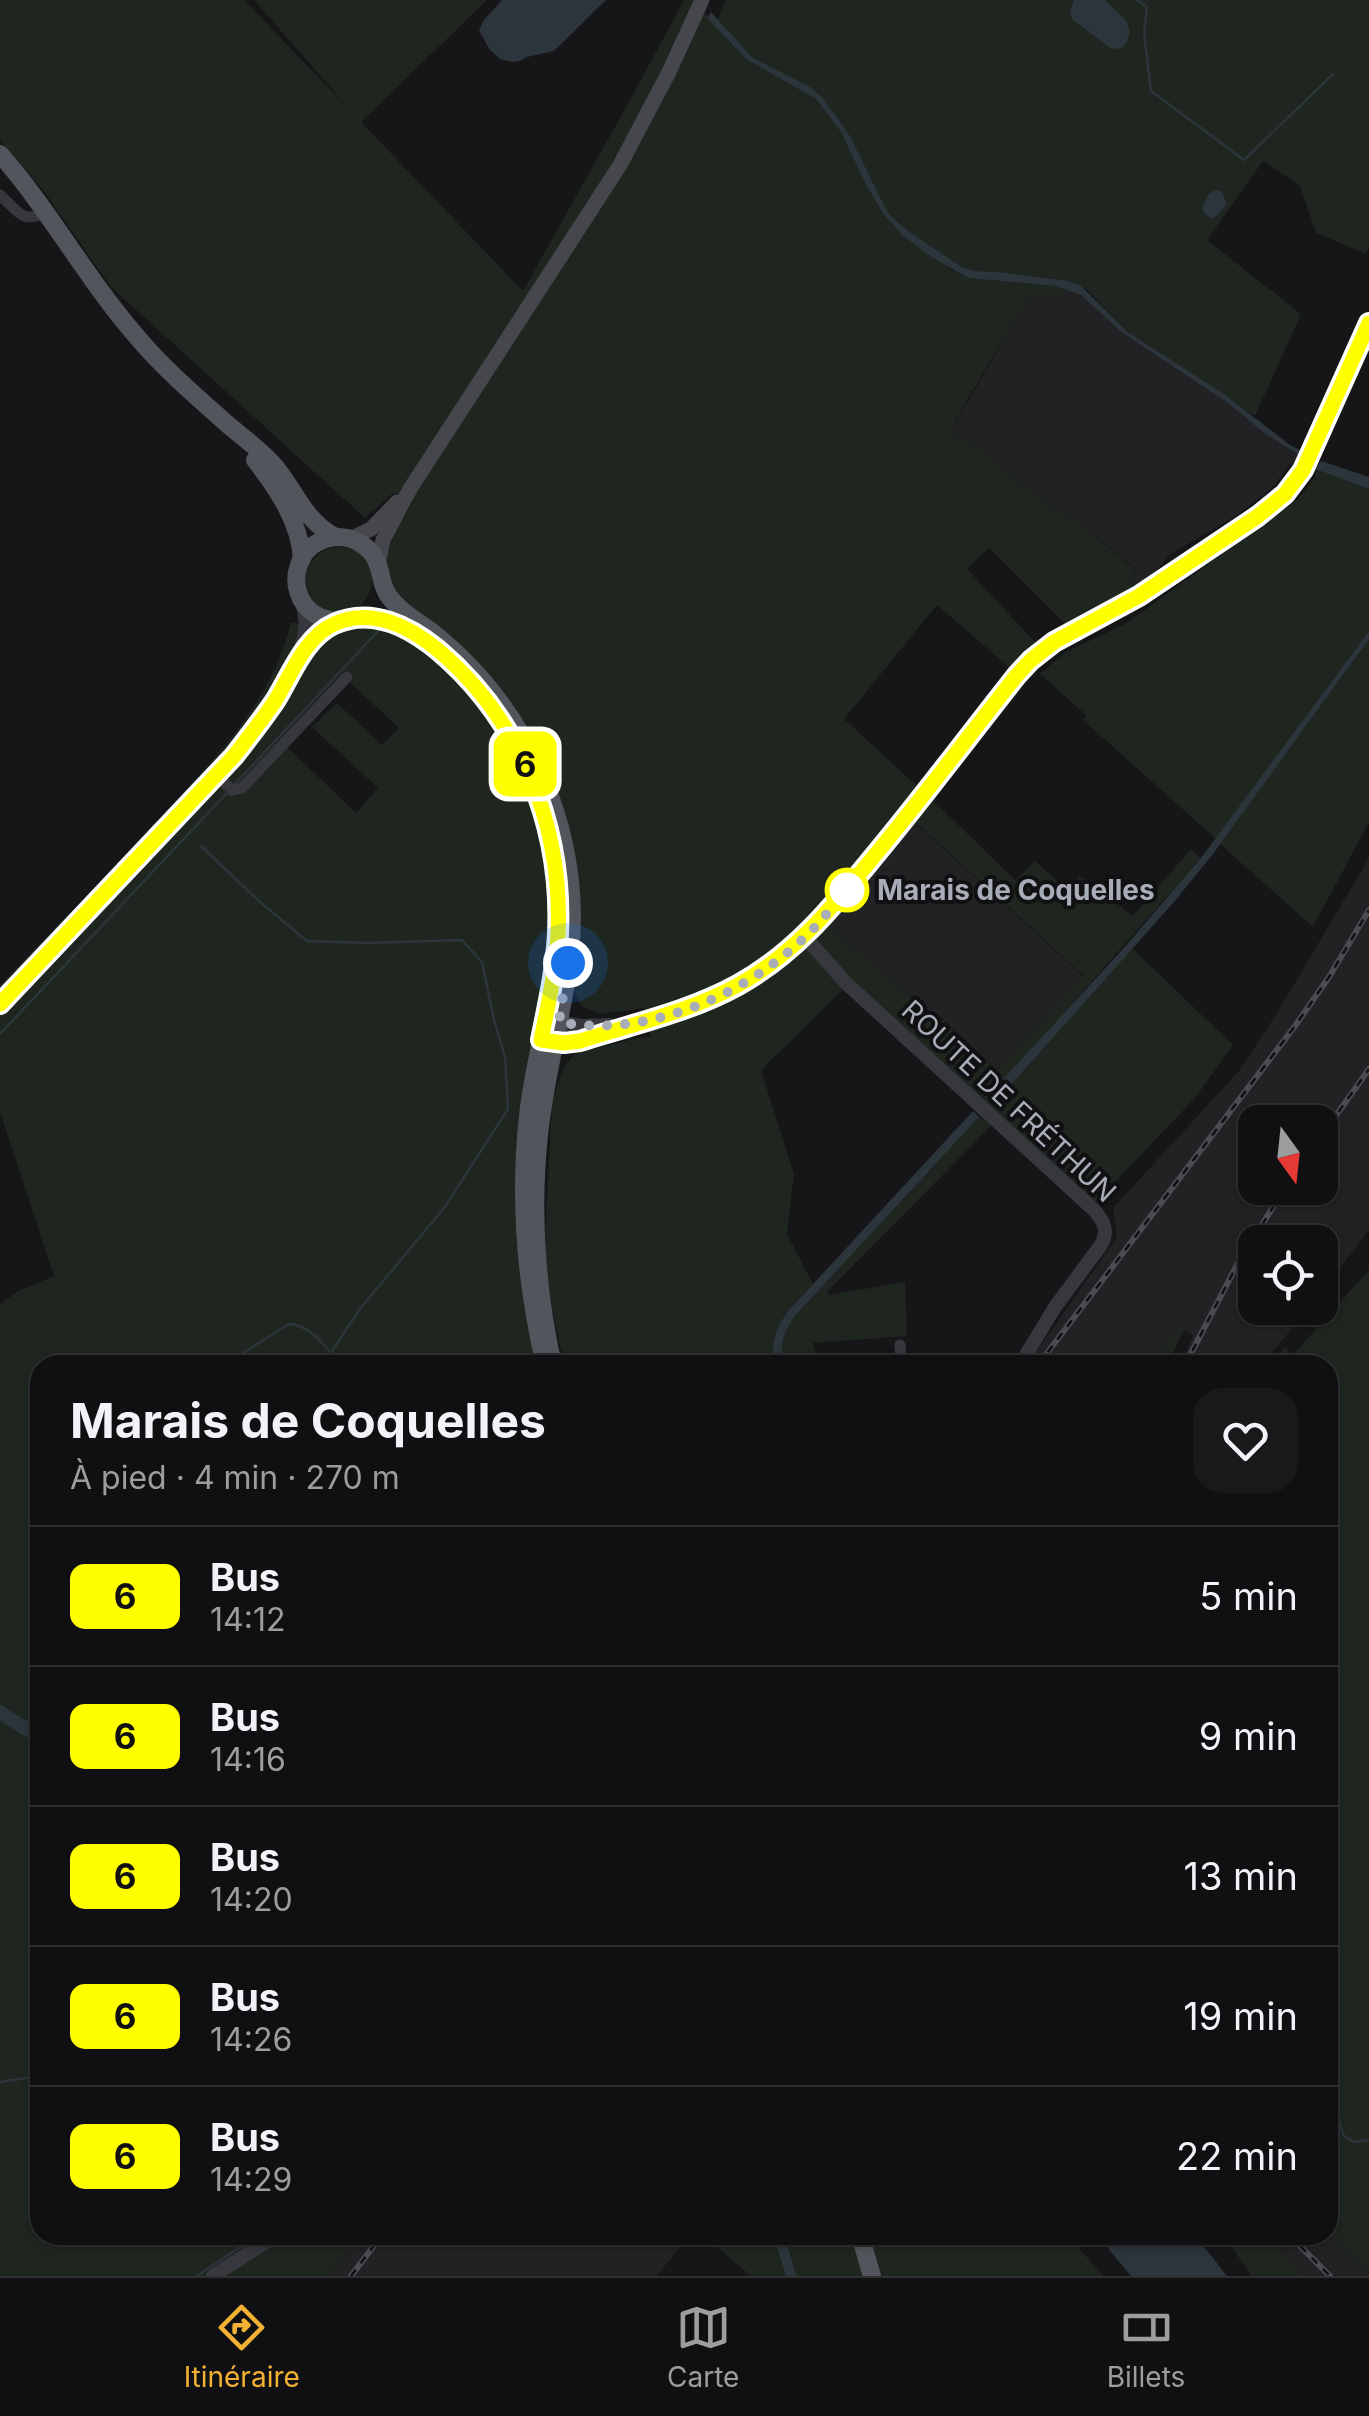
<!DOCTYPE html>
<html lang="fr">
<head>
<meta charset="utf-8">
<style>
  body { margin:0; font-family:Inter,sans-serif; background:#19191b; color:#f1f3f6; height:100vh; display:flex; flex-direction:column; font-size:38px; white-space:nowrap }
  * { box-sizing:border-box; margin:0 }
  p { font-size:32px; color:#9c9d9f }
  .icon { flex:none; width:55px; height:55px; fill:none; stroke:currentColor; stroke-width:2; stroke-linecap:round; stroke-linejoin:round }
  .map { position:relative; flex:1; overflow:hidden }
  .panel { position:absolute; left:30px; top:1355px; width:1308px; height:890px; display:flex; flex-direction:column; background:#101012; border-radius:30px; box-shadow:0 2px 8px #0004,0 0 0 2px #303032 }
  .panel>* { flex:none }
  .badge { padding:0 20px; border-radius:15px; font-size:35px; line-height:65px }
  .needle { width:65px; rotate:165deg }
  .tools { position:absolute; left:1238px; top:1105px; display:grid; gap:20px }
  .tools a { display:grid; place-items:center; width:100px; height:100px; border-radius:20px; background:#101012; box-shadow:0 2px 8px #0004,0 0 0 2px #303032; font-size:50px }
  .you { position:absolute; width:50px; height:50px; margin:-25px; border:8px solid #fff; border-radius:50%; background:#1a73e8; box-shadow:0 0 0 15px #1a73e833 }
  .map>.badge { position:absolute; translate:-50% -50%; box-shadow:0 0 0 5px #fff }
  .round { display:grid; place-items:center; flex:none; width:105px; height:105px; border-radius:30px; background:#19191b }
  .headline { display:flex; align-items:center; justify-content:space-between; height:170px; padding:0 40px }
  h1 { font-size:48px; font-weight:700; line-height:75px }
  ul { padding:0; list-style:none }
  li { display:flex; align-items:center; gap:30px; height:140px; padding:0 40px; border-top:2px solid #303032 }
  li div { flex:1 }
  li b { display:block; font-size:38px }
  li em { font-style:normal }
  li .badge { min-width:110px; font-weight:700; text-align:center }
  .dock { display:flex; justify-content:space-around; align-items:center; height:140px; border-top:2px solid #303032; background:#101012; font-size:28px; color:#9c9d9f }
  .dock a { display:grid; justify-items:center; gap:5px }
  .dock .selected { color:#f2b134 }
  .map>svg:first-child { display:block }
</style>
</head>
<body>
<div class="map">
<svg width="1369" height="2276" viewBox="0 0 1369 2276">
  <rect width="100%" height="100%" fill="#161618"/>
  <path fill="#222225" fill-rule="evenodd" d="M1070 289 1081 295 1120 331 1229 404 1264 433 1301 456 1295 466 1290 464 1272 488 1234 517 1169 555 1142 587 1130 577 1136 569 1075 520 1061 513 1001 468 978 445 950 432 1027 300 1038 297 1058 300Z
    M901 810 1084 977 996 1070 941 1017 938 1020 814 913 852 875Z
    M1369 858V1230L1320 1294V1242H1255V1308H1309L1262 1365H1180L1193 1336 1184 1330 1155 1365H1027L1117 1237 1113 1208 1239 1071 1277 1013ZM1255 1122H1320V1188H1255Z
    M1328 2231 1352 2258 1369 2271V2276H1304L1267 2235H1328Z
    M360 2235H678L685 2240 657 2276H328Z"/>
  <path fill="#1e261f" fill-rule="evenodd" d="M0 0H244L351 111 254 0H487L361 122 523 291 635 91 684 0H694L728 41 746 59 816 99 841 132 863 179 903 236 954 271 968 278 1056 286 1070 289 1058 300 1038 297 1027 300C1002 344 973 387 950 432L978 445 1001 468 1061 513 1075 520 1136 570 1130 577 1142 587 1068 627 989 548 967 569 1036 643 1011 669 937 605 844 719 940 807 1015 880 1035 861 1066 889 1080 876 1133 916 1191 849 1201 858 987 1100 994 1104 1132 948 1233 1045 1195 1098 1095 1203 852 981 761 1070 794 1174 787 1234 813 1284C789 1310 768 1326 774 1365H564L547 1282 545 1239 552 1102 563 1068 575 1054 637 1038 651 1037 644 1008 601 1014 582 1007 572 989 580 924 572 845 555 785 481 670 390 587 384 561 394 534 413 502 393 493 365 518 111 287 43 190 0 140ZM902 810 1084 976 996 1070 940 1017 937 1019 815 914 852 875Z
    M725 0H1369V245L1366 254 1316 233 1300 186 1263 161 1207 240 1301 314 1255 416 1129 333 1087 290 1069 281 999 272 976 271 962 267 908 231 888 213 850 136 810 87 752 57 718 21Z
    M1315 469 1369 489V631L1216 839 1083 720 1086 715 1040 674 1066 652 1125 624 1297 500 1315 477Z
    M306 580a33 33 0 1 1 66 0a33 33 0 1 1-66 0Z
    M291 622C305 625 322 633 336 633 352 632 365 622 381 628 435 647 492 704 515 757 534 799 543 845 550 890L537 1365H40V1729L0 1704V1304L20 1290 54 1276 0 1112V985C50 933 100 882 149 829 206 767 271 707 291 622ZM343 676 399 728 382 745 337 703 312 727 378 788 356 813 282 742Z
    M1369 639V822L1313 927 1220 844Z
    M979 1117 992 1125 827 1292 829 1295 905 1282 907 1336 813 1343 818 1365H784C779 1345 782 1333 794 1317Z
    M1369 1270V2271L1352 2258 1328 2231V1365H1269L1286 1346 1291 1357Z
    M1178 1328 1184 1330 1167 1365H1150Z
    M0 1721 40 1746V2235H360L328 2276H0Z
    M703 2235H853L866 2276H751Z
    M868 2235H1068L1103 2276H882Z
    M1223 2235H1267L1304 2276H1252Z"/>
  <path fill="#2c353c" d="M502 0H606L554 51 527 57 520 61 512 62 500 59 489 49 479 30 484 20Z
    M1074 0H1105C1121 16 1141 27 1121 49L1110 48 1072 19 1070 12Z
    M711 12 752 57 810 87 823 98 850 136 888 213 908 231 962 267 976 271 999 272 1069 281 1081 286 1129 333 1224 394 1290 445 1304 452 1301 456 1264 433 1229 404 1120 331 1081 295 1056 286 968 278 930 256 903 236 884 215 863 179 841 132 816 99 746 59 707 18Z
    M1215 190 1221 191 1227 204 1219 214 1212 219 1204 213 1202 207 1209 194Z
    M1321 461 1369 477V489L1315 469Z
    M1369 631V639L1213 854 1174 902 994 1104 987 1101 995 1088 1122 950 1201 858Z
    M973 1111 979 1117 794 1317C783 1334 779 1345 784 1365H774C770 1343 775 1328 789 1310Z
    M0 1704 40 1729V1746L0 1721Z
    M1097 2235H1195L1227 2276H1131Z"/>
  <g fill="none" stroke-linecap="round" stroke-linejoin="round">
    <path stroke="#2c353c" stroke-width="2.5" d="M1137 0 1147 7 1144 33 1151 91 1244 160 1333 74
      M235 784 381 628
      M201 846 260 902 307 941 367 943 462 940 482 962 494 1020 505 1057 508 1109 444 1208 359 1310 323 1365
      M0 1034 226 794
      M224 1365 289 1324C307 1325 319 1339 330 1352
      M1328 2036 1340 2125 1344 2136 1354 2142 1369 2140
      M0 2082 40 2076
      M278 2242 289 2235
      M197 2276 258 2235"/>
    <path stroke="#2c353c" stroke-width="10" d="M779 2235 791 2276"/>
    <path stroke="#37383d" stroke-width="11" d="M0 195C17 210 22 225 46 212
      M216 775 232 790 242 788 347 677
      M900 1345 901 1365"/>
    <path stroke="#37383d" stroke-width="14" d="M304 652 318 635 338 621
      M805 937 846 983 1094 1210C1104 1221 1109 1231 1101 1245L1055 1307 1020 1365
      M0 1004 226 765C257 731 297 679 305 631 307 621 304 611 302 600
      M552 1021 582 1026 610 1025
      M545 1040 564 1043 580 1041 675 1013 708 1000 748 979 793 948 844 894 1031 660 1059 638 1139 596 1258 515 1285 494 1303 470 1369 323
      M213 2276 277 2235"/>
    <path stroke="#45474d" stroke-width="15" d="M350 539 371 529 397 502
      M378 565 383 540 410 489 620 165 669 72 702 0"/>
    <path stroke="#53555c" stroke-width="18" d="M0 154C51 212 87 280 138 338 164 369 196 396 226 423 241 436 258 448 272 463 294 487 305 523 336 537
      M255 460C277 488 300 522 302 559
      M545 1365C526 1284 519 1199 528 1116 533 1068 547 1022 554 974 563 910 556 845 533 784 510 725 471 669 417 635 406 628 395 621 382 618 360 614 337 628 316 615 299 605 292 583 299 565 303 552 313 543 326 539 348 532 373 545 379 568 382 578 382 586 388 595 398 610 417 621 432 632 528 708 583 832 570 955 563 1016 545 1074 539 1135 531 1212 536 1289 553 1365
      M860 2235 872 2276"/>
    <defs>
      <path id="rail" d="M1320 1138 1369 1069
        M1038 1365 1295 1026 1329 977 1369 910
        M1185 1365 1238 1263 1285 1188
        M1289 2235 1330 2276
        M351 2276 382 2235"/>
    </defs>
    <use href="#rail" stroke="#4a4c52" stroke-width="6"/>
    <use href="#rail" stroke="#111113" stroke-width="2.5" stroke-dasharray="8" stroke-linecap="butt"/>
  </g>
  <g fill="none" stroke-linecap="round" stroke-linejoin="round">
    <defs>
      <path id="line" d="M0 1004 234 756C248 738 262 720 275 701 291 675 305 637 334 624 371 607 409 626 438 650 521 720 563 827 558 934 556 970 548 1005 541 1040L564 1043 580 1041C633 1024 689 1012 738 985 798 952 837 901 880 849 927 792 971 733 1017 675L1031 660 1054 642 1139 596 1258 516 1285 494 1303 470 1369 323"/>
    </defs>
    <use href="#line" stroke="#fff" stroke-width="22"/>
    <use href="#line" stroke="#ff0" stroke-width="15"/>
    <path stroke="#a8adb8" stroke-width="10" stroke-dasharray="0 18" d="M568 963 559 1022C640 1038 734 1000 794 947 814 930 830 910 847 890"/>
  </g>
  <circle fill="#fff" stroke="#ff0" stroke-width="5" cx="847" cy="890" r="20"/>
  <g text-anchor="middle" stroke-width="8" stroke-linejoin="round" paint-order="stroke">
    <g font-size="28" font-weight="bold" fill="#a8adb8" stroke="#111113" text-anchor="start">
      <text x="877" y="900">Marais de Coquelles</text>
    </g>
    <g font-size="28" fill="#a8adb8" stroke="#111113">
      <text transform="translate(1009 1101) rotate(43)" y="10">ROUTE DE FRÉTHUN</text>
    </g>
  </g>
</svg>
<div class="tools">
<a><svg class="needle" viewBox="-14 -14 28 28"><path d="M0-13l5 13h-10z" fill="#e53935"/><path d="M0 13l5-13h-10z" fill="#9c9d9f"/></svg></a>
<a><svg class="icon" aria-label="locate" viewBox="0 0 24 24"><circle cx="12" cy="12" r="6"/><path d="M12 2v4M12 18v4M2 12h4M18 12h4"/></svg></a>
</div>
<div class="you" style="left:568px;top:963px"></div>
<b class="badge" style="left:525px;top:764px;background:#ff0;color:#111">6</b>
<section class="panel">
<div class="headline"><div><h1>Marais de Coquelles</h1><p>À pied · 4 min · 270 m</p></div><a class="round"><svg class="icon" aria-label="heart" viewBox="0 0 24 24"><path d="M12 20l-8-8c-3-5 5-10 8-4 3-6 11-1 8 4z"/></svg></a></div>
<ul>
<li><span class="badge" style="background:#ff0;color:#111">6</span><div><b>Bus</b><p>14:12</p></div><em>5 min</em></li>
<li><span class="badge" style="background:#ff0;color:#111">6</span><div><b>Bus</b><p>14:16</p></div><em>9 min</em></li>
<li><span class="badge" style="background:#ff0;color:#111">6</span><div><b>Bus</b><p>14:20</p></div><em>13 min</em></li>
<li><span class="badge" style="background:#ff0;color:#111">6</span><div><b>Bus</b><p>14:26</p></div><em>19 min</em></li>
<li><span class="badge" style="background:#ff0;color:#111">6</span><div><b>Bus</b><p>14:29</p></div><em>22 min</em></li>
</ul>
</section>
</div>
<nav class="dock">
<a class="selected"><svg class="icon" aria-label="directions" viewBox="0 0 24 24"><path d="M12 3l9 9-9 9-9-9zM9 14v-3h6M13 9l2 2-2 2"/></svg>Itinéraire</a>
<a><svg class="icon" aria-label="map" viewBox="0 0 24 24"><path d="M3 6l6-2 6 2 6-2v14l-6 2-6-2-6 2zM9 4v14M15 6v14"/></svg>Carte</a>
<a><svg class="icon" aria-label="tickets" viewBox="0 0 24 24"><path d="M3 7h18v10H3zM15 7v10"/></svg>Billets</a>
</nav>
</body>
</html>
